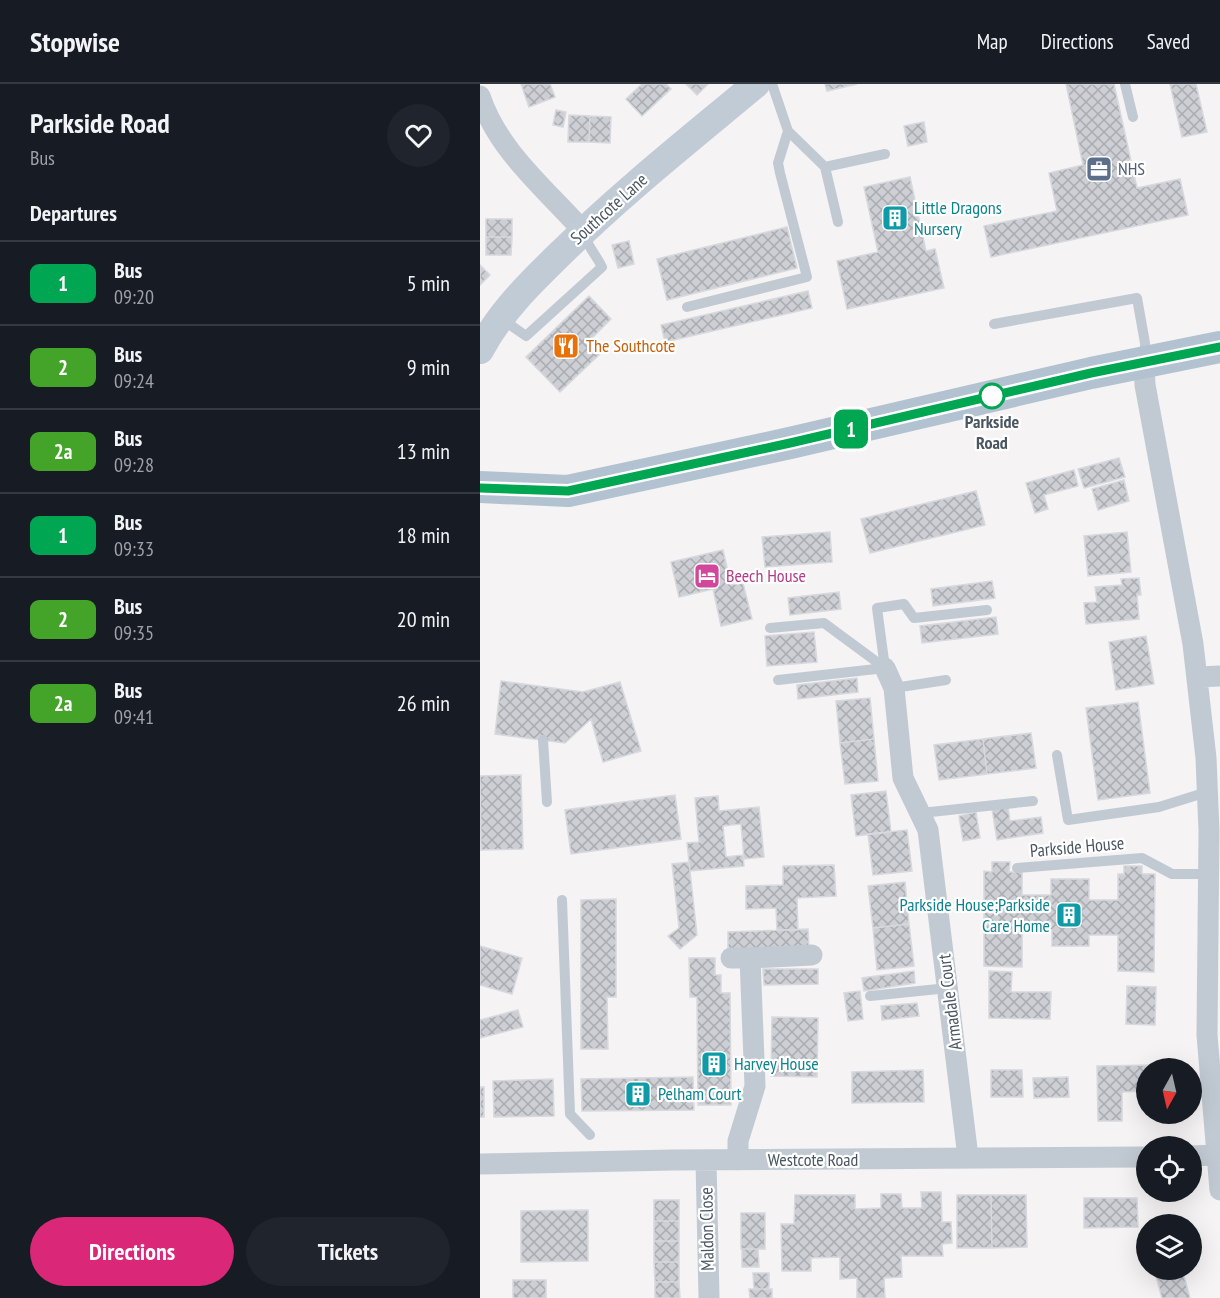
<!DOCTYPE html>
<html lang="en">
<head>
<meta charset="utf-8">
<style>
  body { margin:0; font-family:"PT Sans Narrow",sans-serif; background:#20242c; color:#f1f3f6; height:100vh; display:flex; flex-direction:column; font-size:22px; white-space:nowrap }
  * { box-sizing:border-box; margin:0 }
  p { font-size:20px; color:#9ea1a6 }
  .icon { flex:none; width:33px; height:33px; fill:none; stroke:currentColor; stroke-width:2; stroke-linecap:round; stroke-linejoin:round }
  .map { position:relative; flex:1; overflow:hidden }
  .drawer { display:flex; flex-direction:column; background:#171b24; width:480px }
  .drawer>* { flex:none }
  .badge { padding:0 12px; border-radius:9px; font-size:21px; line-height:39px }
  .needle { width:39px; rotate:188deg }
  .controls { position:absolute; left:656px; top:974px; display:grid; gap:12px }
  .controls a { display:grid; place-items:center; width:66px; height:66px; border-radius:50%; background:#171b24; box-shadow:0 6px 24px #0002; font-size:30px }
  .map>.badge { position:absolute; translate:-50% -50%; box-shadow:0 0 0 3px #fff }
  h2 { padding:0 30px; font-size:22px; line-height:54px }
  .round { display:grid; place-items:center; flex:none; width:63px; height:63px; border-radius:32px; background:#20242c }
  .overview { display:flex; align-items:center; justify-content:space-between; height:102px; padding:0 30px }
  h1 { font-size:28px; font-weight:800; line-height:45px }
  .cta { display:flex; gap:12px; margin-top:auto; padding:12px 30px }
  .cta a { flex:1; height:69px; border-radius:36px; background:#db2777; color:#fff; font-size:24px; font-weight:800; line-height:69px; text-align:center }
  .cta a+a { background:#20242c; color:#f1f3f6 }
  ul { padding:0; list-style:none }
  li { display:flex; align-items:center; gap:18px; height:84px; padding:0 30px; border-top:2px solid #363941 }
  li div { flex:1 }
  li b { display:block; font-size:22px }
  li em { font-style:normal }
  li .badge { min-width:66px; font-weight:700; text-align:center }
  header { display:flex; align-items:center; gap:36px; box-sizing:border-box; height:84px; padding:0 30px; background:#171b24; border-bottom:2px solid #363941 }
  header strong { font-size:28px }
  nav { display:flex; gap:33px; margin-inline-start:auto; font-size:21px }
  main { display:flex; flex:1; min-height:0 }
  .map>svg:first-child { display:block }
</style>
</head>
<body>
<header>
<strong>Stopwise</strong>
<nav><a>Map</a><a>Directions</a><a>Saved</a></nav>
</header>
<main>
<section class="drawer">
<div class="overview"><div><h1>Parkside Road</h1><p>Bus</p></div><a class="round"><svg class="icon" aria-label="heart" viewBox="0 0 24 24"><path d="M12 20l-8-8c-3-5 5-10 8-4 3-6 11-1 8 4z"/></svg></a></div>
<h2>Departures</h2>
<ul>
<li><span class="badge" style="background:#00a651;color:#fff">1</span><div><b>Bus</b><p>09:20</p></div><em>5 min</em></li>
<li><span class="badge" style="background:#43a429;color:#fff">2</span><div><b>Bus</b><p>09:24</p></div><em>9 min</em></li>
<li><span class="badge" style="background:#43a429;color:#fff">2a</span><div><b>Bus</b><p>09:28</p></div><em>13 min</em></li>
<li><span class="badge" style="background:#00a651;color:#fff">1</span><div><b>Bus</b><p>09:33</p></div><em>18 min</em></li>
<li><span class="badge" style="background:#43a429;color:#fff">2</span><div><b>Bus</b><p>09:35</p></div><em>20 min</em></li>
<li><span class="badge" style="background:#43a429;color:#fff">2a</span><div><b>Bus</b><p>09:41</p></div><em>26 min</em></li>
</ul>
<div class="cta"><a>Directions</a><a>Tickets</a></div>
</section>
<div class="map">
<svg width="740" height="1214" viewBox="0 0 740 1214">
  <defs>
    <pattern id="building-cross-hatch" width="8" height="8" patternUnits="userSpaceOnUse" patternTransform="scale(1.5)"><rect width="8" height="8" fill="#cdcfd5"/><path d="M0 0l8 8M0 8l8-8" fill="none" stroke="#a8abb0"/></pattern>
  </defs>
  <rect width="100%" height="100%" fill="#f5f3f3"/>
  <path fill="url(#building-cross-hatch)" stroke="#d7d9de" stroke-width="1.5" d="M41 0H70L75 13 49 23Z
    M162 0H186L191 5 162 32 146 15Z
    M206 0H228L217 11Z
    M345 0H377L347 7Z
    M586 0H634L657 104 700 95 708 131 511 173 504 142 577 127 569 89 603 81Z
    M690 0H716L727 48 702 53Z
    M76 26 86 28 83 43 73 41Z
    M89 31 110 32 109 58H88Z
    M110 32 131 33 130 59 109 58Z
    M444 38 447 58 428 62 424 42Z
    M430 93 446 167 455 165 464 204 367 225 357 177 398 168 384 103Z
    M6 135H32V153H6Z
    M307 143 317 184 187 216 177 175Z
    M6 153H32L31 171H6Z
    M149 157 154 180 138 184 132 161Z
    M0 181 10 191 0 201Z
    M328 207 332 224 185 258 181 241Z
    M109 212 131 235 110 256 122 268 80 308 46 273Z
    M639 374 645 393 604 404 598 385Z
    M594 386 598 402 564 411 568 425 555 429 546 399Z
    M644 396 649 417 618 426 612 405Z
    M496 407 505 441 390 469 381 435Z
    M350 448 352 478 285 483 282 453Z
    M647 448 651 488 608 492 604 452Z
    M243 466 251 501 263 499 272 535 241 542 233 505 199 513 191 478Z
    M659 494 661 511H657L659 535 606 540 604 519 617 518 615 503 642 501 641 495Z
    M512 497 515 514 453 522 451 505Z
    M359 508 361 525 310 531 308 514Z
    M516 533 518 550 442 559 440 542Z
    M334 548 337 578 287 582 285 552Z
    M666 552 674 600 636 606 629 558Z
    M377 594 378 608 318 615 317 601Z
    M21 597 103 608 140 598 161 667 123 678 111 635 85 659 15 650Z
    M390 614 394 655 360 659 356 617Z
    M658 618 670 709 618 716 606 624Z
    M551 649 556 684 507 690 503 655Z
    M394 655 398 697 365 700 360 659Z
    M503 655 507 690 459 696 454 661Z
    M41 691 43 765 1 766 0 692Z
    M406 707 411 748 376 752 371 711Z
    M195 711 201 755 91 770 85 726Z
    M238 712 239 727 279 723 284 773 264 775 261 740 243 742 246 773 263 771 264 782 210 787 207 759 219 758 215 714Z
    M528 723 530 737 561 733 563 749 517 756 512 725Z
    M496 728 500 754 483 757 479 732Z
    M427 746 432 787 393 791 388 750Z
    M209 778 217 851 200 865 188 852 199 844 192 780Z
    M512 778H530L529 788H542V811H571V795H609V816H638V790H644V782H662V790H675L674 888 638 887V851H609V862H572V846L542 847V883L504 882V787L512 788Z
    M354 781 356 812 317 814 318 846H297L296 824 266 825V802L303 801V782Z
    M425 798 429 840 393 844 388 802Z
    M136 815V913H127L128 965H101V816Z
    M429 840 434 882 397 886 393 844Z
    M328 845 329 863 248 866V848Z
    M0 862 42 874 32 910 0 901Z
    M209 874H235V891H241V909H250L251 1021H218L217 913H210Z
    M283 885H338V900L284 901Z
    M434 887 435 899 384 907 382 894Z
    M509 887 532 888 531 908H571L570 935 509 934Z
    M647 902 676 903 675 941 646 940Z
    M380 907 383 935 368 937 364 909Z
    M437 919 439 932 402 936 401 922Z
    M38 926 43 943 0 954V936Z
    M292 933 338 934 337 993 291 992Z
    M677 981V984H666V1007L642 1008V1037H618L617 982Z
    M443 986 444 1018 372 1019V988Z
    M511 986H542L543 1013H511Z
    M213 993 214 1026 102 1027 101 995Z
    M588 993 589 1013 554 1014 553 994Z
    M73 995 74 1032 14 1033 13 997Z
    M0 1003H4V1033H0Z
    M441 1108H461L462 1138H471L472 1159 462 1160 463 1172H421L422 1193 404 1194 405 1214H377V1194L360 1195V1173L331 1174V1187H302L301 1140H314L315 1111H375V1125L401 1124V1110H421L422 1124H442Z
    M477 1111H511L512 1164H477Z
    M511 1111H546L547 1163 512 1164Z
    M604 1114H657L658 1143 604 1144Z
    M174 1116H199V1137H174Z
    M108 1126V1177L41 1178V1127Z
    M261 1129H285V1165H261Z
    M174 1137H199V1157H174Z
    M174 1157H199V1178H174Z
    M262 1165H278L279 1183H262Z
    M174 1178H199V1198H175Z
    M674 1185H702L710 1214H682Z
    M273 1189H289V1205H274Z
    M33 1196H66V1214H33Z
    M175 1198H199L200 1214H175Z
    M269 1205H292V1214H270Z"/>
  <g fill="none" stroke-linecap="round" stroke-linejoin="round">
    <path stroke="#c1cad2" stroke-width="10" d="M645 0 653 33
      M308 47 345 83 358 138
      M345 83 405 70
      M207 223 327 193 300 89 298 79 308 47 292 0
      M22 235 46 252 122 183C116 171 108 163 104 150
      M514 240 657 214 665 259V274
      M290 544 344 539 405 584 397 524 424 520 434 534 507 526
      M298 596 405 584
      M414 604 466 596
      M63 656 67 718
      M577 671 588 736 679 723 727 708
      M441 729 553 717
      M537 784 662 774 692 790H729
      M82 816 90 1030 110 1051
      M390 912 468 904"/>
    <path stroke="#c1cad2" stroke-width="21" d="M0 12C18 67 66 105 103 147
      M664 278 665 301 713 560 726 674 729 747 727 951 740 1106
      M405 584 414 604 423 694 448 746 488 1073
      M718 593 740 592
      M251 874H270L275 1002 258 1057V1076
      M270 874 332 871
      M711 1072 736 1071
      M226 1077 229 1214
      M0 1080 193 1076 666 1073"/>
    <path stroke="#c1cbd6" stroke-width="28" d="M0 266C21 227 51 198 82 168 143 108 210 55 276 0"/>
    <path stroke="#b3c2d1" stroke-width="32" d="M0 403 88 407 310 359 611 289 740 263"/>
  </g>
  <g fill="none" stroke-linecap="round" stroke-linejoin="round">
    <defs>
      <path id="line" d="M0 404 88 407 310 359 611 289 740 263"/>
    </defs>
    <use href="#line" stroke="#fff" stroke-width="14"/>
    <use href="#line" stroke="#00a651" stroke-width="9"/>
  </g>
  <defs>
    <symbol id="office-square" viewBox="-11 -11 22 22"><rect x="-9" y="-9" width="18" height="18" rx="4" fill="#5c6f8a" stroke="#fff"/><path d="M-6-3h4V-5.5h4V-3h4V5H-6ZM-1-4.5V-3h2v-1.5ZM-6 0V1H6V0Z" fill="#fff"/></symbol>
    <symbol id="building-square" viewBox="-11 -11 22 22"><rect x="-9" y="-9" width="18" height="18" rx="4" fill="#0f9aa8" stroke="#fff"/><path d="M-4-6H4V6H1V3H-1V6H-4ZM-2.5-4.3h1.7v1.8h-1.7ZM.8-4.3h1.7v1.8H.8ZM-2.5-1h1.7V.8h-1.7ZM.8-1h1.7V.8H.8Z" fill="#fff"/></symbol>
    <symbol id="restaurant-square" viewBox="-11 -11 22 22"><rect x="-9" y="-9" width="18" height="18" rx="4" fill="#e8710a" stroke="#fff"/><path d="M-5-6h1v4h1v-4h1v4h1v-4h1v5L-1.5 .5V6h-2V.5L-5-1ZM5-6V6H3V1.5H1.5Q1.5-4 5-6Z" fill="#fff"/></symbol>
    <symbol id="hotel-square" viewBox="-11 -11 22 22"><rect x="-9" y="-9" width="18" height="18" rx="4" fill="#d1479c" stroke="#fff"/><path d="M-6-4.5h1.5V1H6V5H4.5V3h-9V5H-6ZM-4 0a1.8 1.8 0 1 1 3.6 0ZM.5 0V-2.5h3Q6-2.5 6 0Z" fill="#fff"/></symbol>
  </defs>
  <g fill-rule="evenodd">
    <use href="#office-square" x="604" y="70" width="30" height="30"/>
    <use href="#building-square" x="400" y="119" width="30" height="30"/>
    <use href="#restaurant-square" x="71" y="247" width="30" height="30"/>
    <use href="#hotel-square" x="212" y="477" width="30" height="30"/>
    <use href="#building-square" x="574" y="816" width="30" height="30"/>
    <use href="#building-square" x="219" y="965" width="30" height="30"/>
    <use href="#building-square" x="143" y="995" width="30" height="30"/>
  </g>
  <circle fill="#fff" stroke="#00a651" stroke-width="3" cx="512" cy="312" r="12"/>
  <g text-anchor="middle" stroke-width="4.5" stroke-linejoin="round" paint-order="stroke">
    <g font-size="18" fill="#4e5e75" stroke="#fff" text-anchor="start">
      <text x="638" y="91">NHS</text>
    </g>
    <g font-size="18" fill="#0d838f" stroke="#fff" text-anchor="start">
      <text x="434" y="130">Little Dragons<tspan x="434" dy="21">Nursery</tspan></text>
      <text x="570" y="827" text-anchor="end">Parkside House;Parkside<tspan x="570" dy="21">Care Home</tspan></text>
      <text x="254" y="986">Harvey House</text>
      <text x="178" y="1016">Pelham Court</text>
    </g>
    <g font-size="18" fill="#4a5661" stroke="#fff">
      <text transform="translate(129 125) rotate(-42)" y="6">Southcote Lane</text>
      <text transform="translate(597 763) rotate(-5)" y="6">Parkside House</text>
      <text transform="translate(470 918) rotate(-97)" y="6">Armadale Court</text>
      <text x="333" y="1082">Westcote Road</text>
      <text transform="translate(227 1145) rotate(-91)" y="6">Maldon Close</text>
    </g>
    <g font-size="18" fill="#c56008" stroke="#fff" text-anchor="start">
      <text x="106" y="268">The Southcote</text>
    </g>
    <g font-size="18" font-weight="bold" fill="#4a5661" stroke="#fff">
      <text x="512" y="344">Parkside<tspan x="512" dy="21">Road</tspan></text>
    </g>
    <g font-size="18" fill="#b23c85" stroke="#fff" text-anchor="start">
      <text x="246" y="498">Beech House</text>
    </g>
  </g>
</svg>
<div class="controls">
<a><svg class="needle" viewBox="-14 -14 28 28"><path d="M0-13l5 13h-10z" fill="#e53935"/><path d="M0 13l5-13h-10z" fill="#9ea1a6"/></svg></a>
<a><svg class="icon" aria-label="locate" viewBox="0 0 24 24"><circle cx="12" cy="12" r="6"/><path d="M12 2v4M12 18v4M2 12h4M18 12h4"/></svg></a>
<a><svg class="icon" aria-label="layers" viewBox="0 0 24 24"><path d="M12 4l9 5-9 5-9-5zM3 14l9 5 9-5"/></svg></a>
</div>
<b class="badge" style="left:371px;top:345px;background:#00a651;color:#fff">1</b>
</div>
</main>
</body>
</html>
